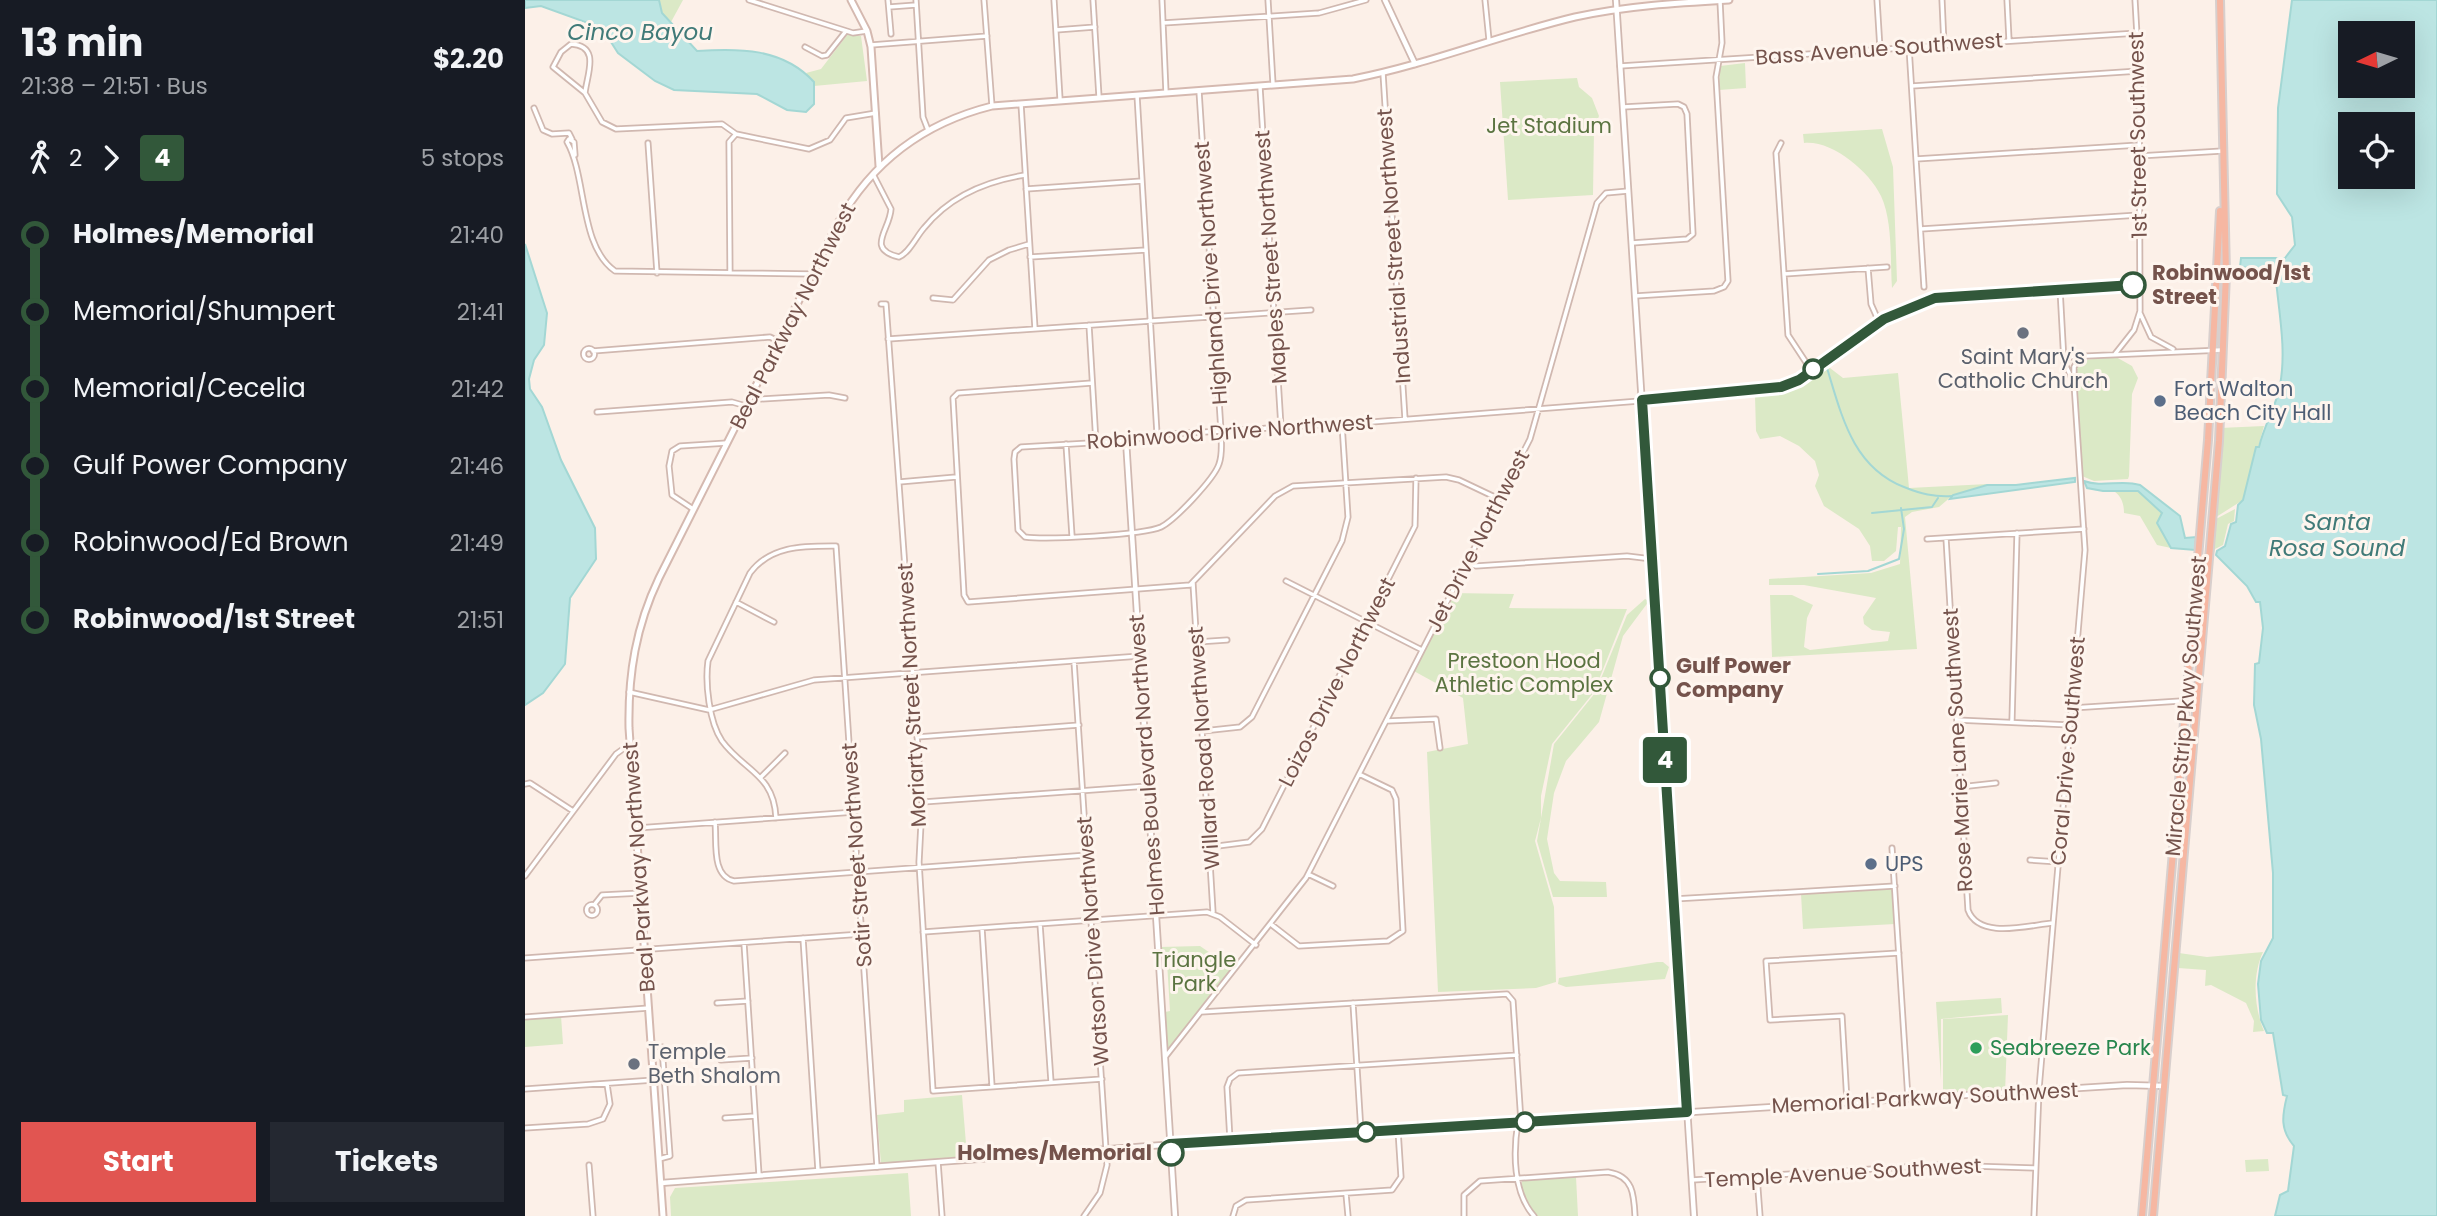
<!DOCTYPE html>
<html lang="en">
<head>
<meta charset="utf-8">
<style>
  body { margin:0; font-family:Poppins,sans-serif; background:#242831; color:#f1f3f6; height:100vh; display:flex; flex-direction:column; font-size:26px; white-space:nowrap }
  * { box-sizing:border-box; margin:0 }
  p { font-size:23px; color:#9ea1a6 }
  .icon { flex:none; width:38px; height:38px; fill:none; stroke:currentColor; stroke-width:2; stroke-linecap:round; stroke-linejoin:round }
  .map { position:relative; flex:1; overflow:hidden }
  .sheet { display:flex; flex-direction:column; background:#171b24; width:525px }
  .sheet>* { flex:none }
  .badge { padding:0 14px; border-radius:5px; font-size:24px; line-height:46px }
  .needle { width:46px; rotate:265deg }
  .buttons { position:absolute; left:1813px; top:21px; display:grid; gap:14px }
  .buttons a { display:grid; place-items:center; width:77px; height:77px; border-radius:0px; background:#171b24; box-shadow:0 7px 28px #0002; font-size:35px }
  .map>.badge { position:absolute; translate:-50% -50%; box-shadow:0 0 0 4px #fff }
  .legs { display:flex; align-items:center; gap:10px; height:77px; padding:0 21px; font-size:23px }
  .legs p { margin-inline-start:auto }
  .summary { display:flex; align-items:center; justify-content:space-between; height:119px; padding:0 21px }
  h1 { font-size:38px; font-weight:700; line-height:52px }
  .cta { display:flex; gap:14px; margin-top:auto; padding:14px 21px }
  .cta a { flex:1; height:80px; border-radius:0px; background:#e15551; color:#fff; font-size:28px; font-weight:700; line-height:80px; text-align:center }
  .cta a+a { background:#242831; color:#f1f3f6 }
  ul { padding:0 21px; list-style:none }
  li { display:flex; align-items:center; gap:24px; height:77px; font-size:26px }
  li i { display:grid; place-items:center; width:10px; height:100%; margin:0 9px; background:currentColor }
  li i::after { content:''; width:18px; height:18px; margin:-9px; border:5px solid; border-radius:50%; background:#171b24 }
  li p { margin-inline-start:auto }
  li:first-child i { background:linear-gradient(#0000 50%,currentColor 0) }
  li:last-child i { background:linear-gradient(currentColor 50%,#0000 0) }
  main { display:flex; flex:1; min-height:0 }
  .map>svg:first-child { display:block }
</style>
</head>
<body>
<main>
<section class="sheet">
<div class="summary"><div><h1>13 min</h1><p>21:38 – 21:51 · Bus</p></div><b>$2.20</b></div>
<div class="legs"><svg class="icon" aria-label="walk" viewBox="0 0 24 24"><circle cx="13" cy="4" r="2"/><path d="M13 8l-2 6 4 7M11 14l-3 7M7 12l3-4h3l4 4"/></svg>2<svg class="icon" aria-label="forward" viewBox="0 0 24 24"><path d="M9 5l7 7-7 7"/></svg><b class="badge" style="background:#32583a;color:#fff">4</b><p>5 stops</p></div>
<ul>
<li><i style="color:#32583a"></i><b>Holmes/Memorial</b><p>21:40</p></li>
<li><i style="color:#32583a"></i><span>Memorial/Shumpert</span><p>21:41</p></li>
<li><i style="color:#32583a"></i><span>Memorial/Cecelia</span><p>21:42</p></li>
<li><i style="color:#32583a"></i><span>Gulf Power Company</span><p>21:46</p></li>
<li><i style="color:#32583a"></i><span>Robinwood/Ed Brown</span><p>21:49</p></li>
<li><i style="color:#32583a"></i><b>Robinwood/1st Street</b><p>21:51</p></li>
</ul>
<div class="cta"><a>Start</a><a>Tickets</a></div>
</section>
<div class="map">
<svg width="1912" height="1216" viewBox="0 0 1912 1216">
  <rect width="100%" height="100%" fill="#fcf0e8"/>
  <path fill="#dbe9c6" d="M134 0H158L146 22 137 13Z
    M323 34 336 36 342 81 289 86 281 73 296 69Z
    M1220 63 1221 88 1194 90 1195 66Z
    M1052 78 1054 87 1067 98 1074 116 1069 130 1068 195 983 200 975 82Z
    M1357 129 1368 167 1372 281 1367 288C1365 260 1368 222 1356 196 1344 171 1307 140 1279 143L1278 134Z
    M1591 357 1607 366 1613 378 1607 394 1604 476 1603 479 1569 481 1557 476 1551 366 1558 360Z
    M1305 368 1318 378 1373 373 1384 488 1463 484 1428 495 1414 507 1387 512 1380 517 1392 649 1247 657 1245 595H1267L1288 605 1282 618 1279 647 1285 650 1363 641 1365 632 1347 630 1339 624 1338 617 1351 598 1279 585H1244V579L1346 573 1375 564 1376 527H1373L1371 551 1359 561H1347L1345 546 1334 529 1299 506 1290 486 1294 475 1290 461 1274 446 1255 436 1235 439 1231 431 1230 396 1273 387 1295 371Z
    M1739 426 1718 500 1688 519 1695 428Z
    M1587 490 1613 491 1635 510 1637 513 1632 523 1646 548 1632 545 1615 516 1599 513C1599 503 1596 495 1587 490Z
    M1710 509 1709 521 1703 524 1698 545 1690 549 1688 557 1691 519Z
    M927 593 989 594 984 608 1102 609 1069 692 1027 744 1016 796V818L1010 841 1029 907 1031 982 1011 988 913 992 902 752 943 744 938 698 887 670Z
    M1120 599 1124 601 1098 636 1074 722 1041 761 1029 793 1022 839 1029 873 1035 881 1081 882 1082 897H1028L1012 841 1029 744 1070 693 1102 615Z
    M1367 888 1370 924 1278 929 1276 894Z
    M675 946 707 968 642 1050 640 1012 645 1011 642 962 641 958H636L635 947Z
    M1738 952C1727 975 1729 1008 1739 1031L1728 1032 1729 1021 1721 1003 1686 985 1680 986 1681 970 1653 968 1654 953 1682 957Z
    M1132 962H1138L1144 967 1140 979 1041 987 1033 984 1034 978Z
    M1476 998 1477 1013 1416 1019V1080L1411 1002Z
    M1483 1015 1480 1093 1418 1097V1019Z
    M36 1016 38 1044 0 1047V1018Z
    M437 1095 442 1156 356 1164 352 1115 379 1112V1100Z
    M1743 1159 1744 1171 1721 1172 1720 1160Z
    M383 1173 386 1216H146L145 1197 150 1188Z
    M1051 1177 1053 1216H1012L997 1195V1181Z"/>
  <path fill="#bce5e3" stroke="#a3d7d4" stroke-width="2" fill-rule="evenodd" d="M0 0H134L137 13 172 51C214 48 258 48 289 82V104L281 112 262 110 232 94 149 90 130 81 93 53 77 28 16 6 0 8Z
    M1767 0H1912V1216H1750L1755 1195 1763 1191 1769 1146C1755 1130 1757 1116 1762 1096L1758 1095 1748 1033H1742L1736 1020 1733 984 1736 961 1748 938V873L1736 739 1729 705 1730 664 1734 663 1738 628 1735 602H1731L1722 586 1691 555 1692 551 1700 546 1706 524 1711 522 1713 505 1718 500 1731 447H1734C1739 425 1752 405 1755 385 1762 348 1753 308 1750 270L1715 267 1716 258H1760L1770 245 1767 217 1752 194 1753 108ZM1825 33H1878V86H1825ZM1825 124H1878V177H1825Z
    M0 244 22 313 19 345 9 360 4 379 5 389 17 407 36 460 70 528 71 559 45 598 40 664 18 693 0 705Z
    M1550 478V482L1425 499 1428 495 1462 485H1491Z
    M1559 481C1578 488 1596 479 1615 485L1655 516 1660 538 1671 537 1670 550 1646 548 1632 523 1637 513 1613 491H1578L1562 488Z"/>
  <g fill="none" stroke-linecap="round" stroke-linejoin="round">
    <path stroke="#a3d7d4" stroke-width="2" d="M1302 368C1317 417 1328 467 1379 487 1396 494 1409 497 1427 496
      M1347 513 1407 507 1413 498
      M1293 574 1343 571 1374 559 1379 529 1376 508"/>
    <defs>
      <path id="minor" d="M224 0 328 33 342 31
        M363 0 366 34
        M391 0 398 117 403 130
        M459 0 467 106
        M529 0 535 99
        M568 0 574 97
        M637 0 641 93
        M743 0 748 84
        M960 0 964 40
        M1352 0 1355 49
        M1417 0 1419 45
        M1482 0 1484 40
        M364 7 391 5
        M638 23 794 13 841 0
        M531 30 570 27
        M346 45 462 36
        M280 47 297 56 302 55 321 31
        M1384 47 1399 287
        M1095 66 1613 33
        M858 73 880 419
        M1387 86 1614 71
        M735 87 756 427
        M674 91 696 431C696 442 698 453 694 464 689 479 650 520 636 527 618 535 521 540 500 537L493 530 489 459 490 452 496 447 599 441 638 434C704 431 769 426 834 423L1243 391 1274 380 1359 319 1410 298 1615 284
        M60 93 28 67 36 52 46 44C76 46 62 74 60 93L77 122 91 129 197 124 211 134 284 149 305 140 321 118 351 113
        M612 95 632 434
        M496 104 510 329
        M1098 107 1153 104 1159 107 1162 114 1168 234 1162 239 1107 243
        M9 108 18 130 27 134 44 133 47 139
        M123 143 132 273
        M1256 143 1251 153 1263 335 1286 370
        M50 155 49 142 44 139 42 142C62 177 54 246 90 271L287 274
        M1614 156 1697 151
        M1391 159 1614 145
        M348 174 366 209C365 230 340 249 374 257 385 252 391 237 399 228 424 197 461 181 500 175
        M501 189 617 181
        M1396 229 1614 215
        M505 257 621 250
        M1343 268 1346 304 1354 322
        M205 272 204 142 211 134
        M1259 274 1362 267
        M1110 296 1189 291 1199 287 1203 281 1191 77 1197 43 1195 1
        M408 298 428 300 464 260 484 250 504 244
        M356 304H361L397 804 394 862 408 1091 577 1079
        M1615 313 1626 337 1648 349
        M564 325 571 443
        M363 339 786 310
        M58.5 354a5.5 5.5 0 1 1 11 0a5.5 5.5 0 1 1-11 0Z
        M68 351 245 337 253 341
        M1590 354 1609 330 1615 311 1614 71 1610 0
        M1539 357 1697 350
        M1549 381V367L1556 356
        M567 383 433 393 428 398 439 595 443 602 665 585 750 496 768 486 921 477 934 480 974 499
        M227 394 236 399 304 395 320 398
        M72 412 207 402 221 406
        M541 444 547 536
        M374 482 431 477
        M168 509 147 495 144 466 147 451 155 446 202 443
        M1421 538 1443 910C1454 940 1504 925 1528 923
        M1402 539 1559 529
        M942 563 951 566 1102 556 1127 559
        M761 581 897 650
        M668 583 688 912
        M211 602 249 622
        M672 642 702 640
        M549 661 582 1165 575 1193 559 1216
        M104 692 184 710 289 680 615 656
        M1547 708 1671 700
        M1432 720 1545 725
        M1487 720 1492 533
        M862 721 911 719 915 748
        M678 731 715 727 727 717 817 541 823 517 817 424
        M392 737 554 725
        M236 777 260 753
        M0 784 5 783 48 811
        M1435 787 1471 783
        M398 802 623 786
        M251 818C249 774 219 771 197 741 184 722 180 683 183 661L225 573C246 545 279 546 311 546L352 1167
        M190 822C192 842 186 876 209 881L563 855
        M112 828 330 812
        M685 847 724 842 737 829 890 526 891 478
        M1367 848 1383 1099
        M1505 860 1534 862
        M783 874 808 886
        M0 876 91 754 105 744
        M1149 899 1370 886
        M61.5 910a5.5 5.5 0 1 1 11 0a5.5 5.5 0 1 1-11 0Z
        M69 905 77 895 116 893
        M515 924 526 1082
        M747 925 774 946 863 941 878 931 871 799 867 790 834 774
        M457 928 467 1086
        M398 932 682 912 695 917 731 945
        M278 938 293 1171
        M219 943 234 1175
        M0 958 337 934
        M192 1003 223 1001
        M828 1003 836 1132
        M676 1012 982 994 988 1001 996 1122
        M0 1017 124 1008
        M126 1046 137 1047 145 1156 134 1159
        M641 1056 781 878 1005 439 1072 203 1081 193 1103 191
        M196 1060 227 1058
        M0 1089 129 1080
        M1322 1102 1317 1016 1245 1020 1241 961 1374 953
        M200 1118 230 1116
        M993 1122C988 1152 988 1193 1009 1216
        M0 1128 63 1124 78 1119 85 1104 82 1084
        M705 1140 702 1087 705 1079 713 1073 992 1055
        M413 1162 417 1216
        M64 1165 68 1216
        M1232 1176 1235 1216
        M1167 1180 1414 1165 1510 1168
        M821 1194 823 1216
        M708 1216 711 1206 721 1200 867 1190 876 1177 873 1130
        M939 1216V1195L955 1181 1083 1172C1108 1176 1109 1194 1110 1216
        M1509 1216 1514 1089 1560 550 1549 383 1539 362 1535 289"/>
      <path id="tertiary" d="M860 0 890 64
        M1091 0 1169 1216
        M601 440 650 1216
        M136 1183 651 1144 1602 1085 1639 1086"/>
      <path id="secondary" d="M326 0 342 31 346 47 354 166
        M138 1216 104 728C103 674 111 626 134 578L313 223C347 162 399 123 467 106L828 79C904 64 975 35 1050 17 1101 6 1152 3 1204 0"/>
      <path id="trunk" d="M1617 1216 1683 440 1695 211
        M1628 1216 1694 441 1701 274 1695 0"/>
    </defs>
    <use href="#minor" stroke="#d0b8b0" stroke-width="7"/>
    <use href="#tertiary" stroke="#d0b8b0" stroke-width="8"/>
    <use href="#secondary" stroke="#d5b9b0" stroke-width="9"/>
    <use href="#trunk" stroke="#d8cfcd" stroke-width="10"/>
    <use href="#minor" stroke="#fff" stroke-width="3.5"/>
    <use href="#tertiary" stroke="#fff" stroke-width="4.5"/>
    <use href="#secondary" stroke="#fff" stroke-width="5"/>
    <use href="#trunk" stroke="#f6b7a2" stroke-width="6"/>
  </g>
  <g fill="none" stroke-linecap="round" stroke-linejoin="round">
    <defs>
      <path id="line-1" d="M646 1153 645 1144 1162 1112 1117 400 1256 387 1274 380 1359 319 1410 298 1608 285"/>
    </defs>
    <use href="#line-1" stroke="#fff" stroke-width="16"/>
    <use href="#line-1" stroke="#32583a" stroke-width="10"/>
  </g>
  <g fill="#fff" stroke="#32583a" stroke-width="3.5">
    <circle cx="1608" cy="285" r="12"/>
    <circle cx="1288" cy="369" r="9"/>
    <circle cx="1135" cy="678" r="9"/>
    <circle cx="1000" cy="1122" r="9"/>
    <circle cx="841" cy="1132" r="9"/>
    <circle cx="646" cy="1153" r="12"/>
  </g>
  <g fill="#6b7280" stroke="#fef5ee" stroke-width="2.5">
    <circle cx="1498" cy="333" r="7"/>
    <circle cx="109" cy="1064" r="7"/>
  </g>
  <g fill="#5c6f8a" stroke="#fef5ee" stroke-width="2.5">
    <circle cx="1635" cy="401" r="7"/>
    <circle cx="1346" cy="864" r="7"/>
  </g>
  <circle fill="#2e9e5b" stroke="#fef5ee" stroke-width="2.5" cx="1451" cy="1048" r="7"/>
  <g text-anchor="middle" stroke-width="6" stroke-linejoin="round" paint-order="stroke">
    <g font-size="21" fill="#75534c" stroke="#fef5ee">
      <text transform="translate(1354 49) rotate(-4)" y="7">Bass Avenue Southwest</text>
      <text transform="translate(1613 135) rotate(-91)" y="7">1st Street Southwest</text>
      <text transform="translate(869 246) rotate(-94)" y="7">Industrial Street Northwest</text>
      <text transform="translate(746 257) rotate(-94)" y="7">Maples Street Northwest</text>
      <text transform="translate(686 273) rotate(-94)" y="7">Highland Drive Northwest</text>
      <text transform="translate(268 316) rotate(-63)" y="7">Beal Parkway Northwest</text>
      <text transform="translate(705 432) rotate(-4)" y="7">Robinwood Drive Northwest</text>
      <text transform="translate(953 541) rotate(-63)" y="7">Jet Drive Northwest</text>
      <text transform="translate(812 682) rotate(-63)" y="7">Loizos Drive Northwest</text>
      <text transform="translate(387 695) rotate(-93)" y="7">Moriarty Street Northwest</text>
      <text transform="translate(1661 706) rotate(-85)" y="7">Miracle Strip Pkwy Southwest</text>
      <text transform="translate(679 748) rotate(-94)" y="7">Willard Road Northwest</text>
      <text transform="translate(1433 750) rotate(-93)" y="7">Rose Marie Lane Southwest</text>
      <text transform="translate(1543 751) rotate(-85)" y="7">Coral Drive Southwest</text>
      <text transform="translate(622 765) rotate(-94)" y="7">Holmes Boulevard Northwest</text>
      <text transform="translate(332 855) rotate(-94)" y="7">Sotir Street Northwest</text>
      <text transform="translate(114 867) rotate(-94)" y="7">Beal Parkway Northwest</text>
      <text transform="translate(568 941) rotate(-94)" y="7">Watson Drive Northwest</text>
      <text transform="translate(1400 1098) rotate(-3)" y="7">Memorial Parkway Southwest</text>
      <text transform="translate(1318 1173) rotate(-3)" y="7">Temple Avenue Southwest</text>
    </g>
    <g font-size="21" fill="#5b7441" stroke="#fef5ee">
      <text x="1024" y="133">Jet Stadium</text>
      <text x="999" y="668">Prestoon Hood<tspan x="999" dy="24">Athletic Complex</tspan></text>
      <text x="669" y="967">Triangle<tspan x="669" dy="24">Park</tspan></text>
    </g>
    <g font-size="21" font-weight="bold" fill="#75534c" stroke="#fef5ee" text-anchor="start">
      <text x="1627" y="280">Robinwood/1st<tspan x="1627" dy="24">Street</tspan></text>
      <text x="1151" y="673">Gulf Power<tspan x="1151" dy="24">Company</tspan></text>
      <text x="627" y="1160" text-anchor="end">Holmes/Memorial</text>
    </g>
    <g font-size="21" fill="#5b616d" stroke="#fef5ee">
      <text x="1498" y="364">Saint Mary's<tspan x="1498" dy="24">Catholic Church</tspan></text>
      <text x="123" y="1059" text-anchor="start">Temple<tspan x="123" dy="24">Beth Shalom</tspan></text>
    </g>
    <g font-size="21" fill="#4e5e75" stroke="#fef5ee" text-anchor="start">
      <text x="1649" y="396">Fort Walton<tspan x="1649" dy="24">Beach City Hall</tspan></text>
      <text x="1360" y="871">UPS</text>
    </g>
    <g font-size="21" fill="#27864d" stroke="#fef5ee" text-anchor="start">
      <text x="1465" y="1055">Seabreeze Park</text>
    </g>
    <g font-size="23" font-style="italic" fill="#407a78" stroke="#fef5ee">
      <text x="115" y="40">Cinco Bayou</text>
      <text x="1812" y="530">Santa<tspan x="1812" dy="26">Rosa Sound</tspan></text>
    </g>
  </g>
</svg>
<div class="buttons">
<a><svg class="needle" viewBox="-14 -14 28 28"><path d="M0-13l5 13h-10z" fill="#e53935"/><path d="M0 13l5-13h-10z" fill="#9ea1a6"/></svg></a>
<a><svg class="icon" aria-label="locate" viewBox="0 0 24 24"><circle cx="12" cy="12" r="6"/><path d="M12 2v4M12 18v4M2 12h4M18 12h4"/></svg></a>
</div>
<b class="badge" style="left:1140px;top:760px;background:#32583a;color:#fff">4</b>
</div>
</main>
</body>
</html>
